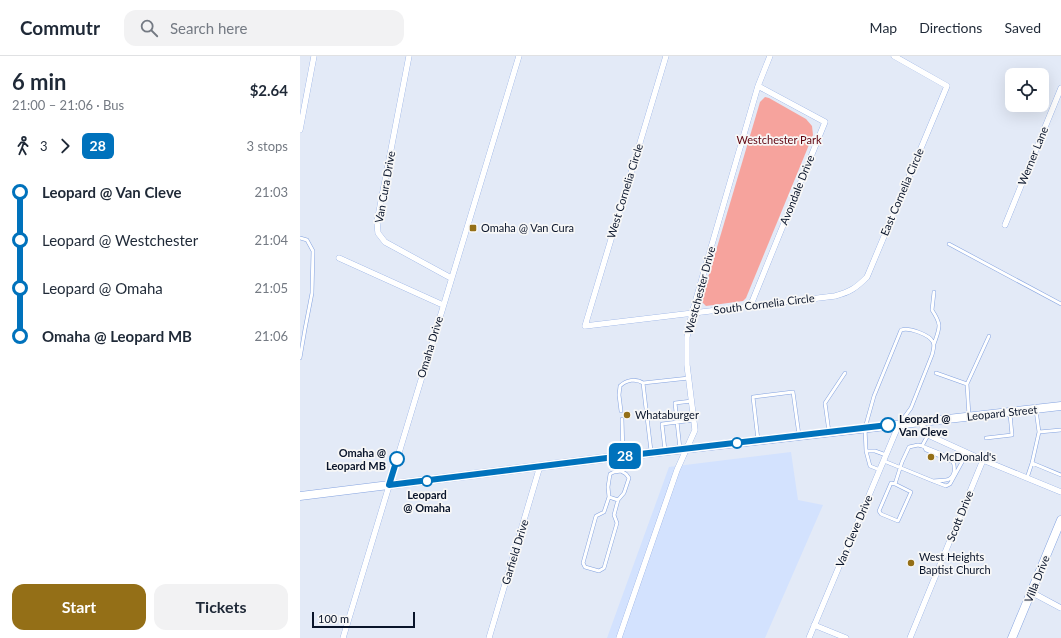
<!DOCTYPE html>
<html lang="en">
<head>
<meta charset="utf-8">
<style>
  body { margin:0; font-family:Lato,sans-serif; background:#f2f2f3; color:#1f2937; height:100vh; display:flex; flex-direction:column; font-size:15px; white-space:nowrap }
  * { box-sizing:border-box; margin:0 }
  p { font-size:13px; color:#747a83 }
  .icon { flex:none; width:22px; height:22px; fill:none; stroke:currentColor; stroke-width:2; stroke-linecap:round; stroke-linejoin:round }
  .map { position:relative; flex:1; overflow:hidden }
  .side { display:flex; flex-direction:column; background:#fff; width:300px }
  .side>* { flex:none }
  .badge { padding:0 8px; border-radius:6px; font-size:14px; line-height:26px }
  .tools { position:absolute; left:705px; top:12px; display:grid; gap:8px }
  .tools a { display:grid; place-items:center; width:44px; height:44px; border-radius:8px; background:#fff; box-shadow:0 4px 16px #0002; font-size:20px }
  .scale { position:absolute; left:12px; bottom:10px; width:103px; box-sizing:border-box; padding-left:4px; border:2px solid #09142a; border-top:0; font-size:11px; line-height:14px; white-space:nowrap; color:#09142a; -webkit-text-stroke:3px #f7f7f7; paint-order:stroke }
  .map>.badge { position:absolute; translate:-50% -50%; box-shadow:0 0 0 2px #fff }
  .legs { display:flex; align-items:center; gap:6px; height:44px; padding:0 12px; font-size:13px }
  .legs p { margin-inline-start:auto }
  .head { display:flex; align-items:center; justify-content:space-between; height:68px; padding:0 12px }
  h1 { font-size:22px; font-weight:700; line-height:30px }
  .cta { display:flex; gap:8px; margin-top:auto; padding:8px 12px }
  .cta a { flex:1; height:46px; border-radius:12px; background:#946f17; color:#fff; font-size:16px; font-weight:700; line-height:46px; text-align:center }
  .cta a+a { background:#f2f2f3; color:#1f2937 }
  ul { padding:0 12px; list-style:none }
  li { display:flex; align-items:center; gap:14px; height:48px; font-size:15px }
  li i { display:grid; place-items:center; width:6px; height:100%; margin:0 5px; background:currentColor }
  li i::after { content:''; width:10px; height:10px; margin:-5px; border:3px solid; border-radius:50%; background:#fff }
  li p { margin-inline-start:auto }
  li:first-child i { background:linear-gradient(#0000 50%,currentColor 0) }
  li:last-child i { background:linear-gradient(currentColor 50%,#0000 0) }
  header { display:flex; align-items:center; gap:24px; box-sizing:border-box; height:56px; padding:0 20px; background:#fff; border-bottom:1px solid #e0e1e3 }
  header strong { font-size:19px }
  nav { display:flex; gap:22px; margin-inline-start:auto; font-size:14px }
  .search { width:280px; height:36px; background:#f2f2f3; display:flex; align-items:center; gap:10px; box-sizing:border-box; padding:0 14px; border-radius:12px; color:#747a83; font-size:15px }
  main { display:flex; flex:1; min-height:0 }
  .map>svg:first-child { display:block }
</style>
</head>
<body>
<header>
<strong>Commutr</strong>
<div class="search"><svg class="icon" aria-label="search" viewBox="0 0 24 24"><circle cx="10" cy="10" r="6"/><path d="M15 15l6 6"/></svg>Search here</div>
<nav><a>Map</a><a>Directions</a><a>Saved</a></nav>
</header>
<main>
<section class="side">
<div class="head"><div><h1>6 min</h1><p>21:00 – 21:06 · Bus</p></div><b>$2.64</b></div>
<div class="legs"><svg class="icon" aria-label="walk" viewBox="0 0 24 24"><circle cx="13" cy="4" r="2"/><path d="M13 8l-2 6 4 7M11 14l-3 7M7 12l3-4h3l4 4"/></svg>3<svg class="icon" aria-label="forward" viewBox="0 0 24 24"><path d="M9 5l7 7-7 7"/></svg><b class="badge" style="background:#0072bc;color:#fff">28</b><p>3 stops</p></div>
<ul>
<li><i style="color:#0072bc"></i><b>Leopard @ Van Cleve</b><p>21:03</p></li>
<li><i style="color:#0072bc"></i><span>Leopard @ Westchester</span><p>21:04</p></li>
<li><i style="color:#0072bc"></i><span>Leopard @ Omaha</span><p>21:05</p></li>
<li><i style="color:#0072bc"></i><b>Omaha @ Leopard MB</b><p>21:06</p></li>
</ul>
<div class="cta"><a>Start</a><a>Tickets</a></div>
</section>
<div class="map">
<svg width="761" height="582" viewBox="0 0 761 582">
  <rect width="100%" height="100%" fill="#e3eaf7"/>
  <path fill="#d3e2fe" d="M491 396 498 444 523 449 465 582H307L369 411Z"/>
  <path fill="#f6a39d" d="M465 41 469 42 506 63 512 70 513 79 446 242 443 245 406 250 402 246V242L460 46Z"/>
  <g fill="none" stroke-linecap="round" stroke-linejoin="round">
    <defs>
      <path id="lane" d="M0 182 7 184 13 195 12 237 5 273 0 302
        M649 188 761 248
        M634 288C640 271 642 269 632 254L634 236
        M636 317 667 328
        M736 354 739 376 761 374
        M321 355 319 339 320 330C326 324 336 322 343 327
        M669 360 667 328 689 280
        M529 376 525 347 545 317
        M686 382 712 379 710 358
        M458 384 453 341 493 336 499 379
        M622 390 628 379
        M625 392 626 394 653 406C656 413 654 423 646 424 641 425 638 424 633 425
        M380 393 375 347 392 345
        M365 394 362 368 394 364
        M351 395 343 327 389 322
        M566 395 570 410 580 414
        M586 399 575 395H566L565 372 574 340 599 279 601 274C609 271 630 279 633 286 635 290 633 295 632 299L611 352 600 367
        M584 405 633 425 646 430 650 428 667 397
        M732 407 761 419
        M321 415 326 418 329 422 324 437 318 444 309 441 308 431 310 418 314 416 321 415 323 400 322 363
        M727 422 732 407 739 376
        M595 428 611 436 598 465 581 458 579 455 591 427 595 428 602 406 609 391 618 389 622 390 662 406
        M309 441 304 456 296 460 283 507 285 511 299 515 304 512 317 467 314 459 318 444"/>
      <path id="street" d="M109 0 77 166 78 177 85 186 151 222
        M366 0 285 270 535 240C550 236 556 232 567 221L647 30 594 0
        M0 74 14 0
        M705 169 761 32
        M39 202 143 249
        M450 251 525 66 458 30
        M620 366 628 379 683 404 761 436
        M731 536 761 552
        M514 569 546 582
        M43 582 219 0
        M189 582 240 410
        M319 582 377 414 395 374 387 309V281L392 257 458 30 470 0
        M509 582 599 368
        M610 582 683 404"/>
      <path id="secondary" d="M0 440 323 400 761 350
        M712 582 761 464"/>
    </defs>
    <use href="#lane" stroke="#84a3e0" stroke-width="4"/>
    <use href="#street" stroke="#84a3e0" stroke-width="6"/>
    <use href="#secondary" stroke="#84a3e0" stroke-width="9"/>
    <use href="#lane" stroke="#fff" stroke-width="3"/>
    <use href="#street" stroke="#fff" stroke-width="5.5"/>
    <use href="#secondary" stroke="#fff" stroke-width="8"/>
  </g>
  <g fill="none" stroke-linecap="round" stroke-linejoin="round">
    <defs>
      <path id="line-1" d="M97 403 89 429 323 400 588 369"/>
    </defs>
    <use href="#line-1" stroke="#fff" stroke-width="9"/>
    <use href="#line-1" stroke="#0072bc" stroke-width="6"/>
  </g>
  <g fill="#946f17" stroke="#f7f7f7" stroke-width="1.5">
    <rect x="169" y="168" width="8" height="8" rx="2"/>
    <circle cx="327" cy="359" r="4"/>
    <circle cx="631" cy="401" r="4"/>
    <circle cx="611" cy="507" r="4"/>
  </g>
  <g fill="#fff" stroke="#0072bc" stroke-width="2">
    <circle cx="588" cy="369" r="7"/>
    <circle cx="437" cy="387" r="5"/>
    <circle cx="97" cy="403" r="7"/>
    <circle cx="127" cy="425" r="5"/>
  </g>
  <g text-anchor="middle" stroke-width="3.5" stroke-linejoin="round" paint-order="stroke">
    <g font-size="11" fill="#60040f" stroke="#f7f7f7">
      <text x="479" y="88">Westchester Park</text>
    </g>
    <g font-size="11" fill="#09142a" stroke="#f7f7f7">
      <text transform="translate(733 100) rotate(-68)" y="4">Werner Lane</text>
      <text transform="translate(85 131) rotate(-80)" y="4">Van Cura Drive</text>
      <text transform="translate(497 134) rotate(-68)" y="4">Avondale Drive</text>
      <text transform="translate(325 135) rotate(-73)" y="4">West Cornelia Circle</text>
      <text transform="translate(602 136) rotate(-67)" y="4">East Cornelia Circle</text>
      <text transform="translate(400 234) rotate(-75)" y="4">Westchester Drive</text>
      <text transform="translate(464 248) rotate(-7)" y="4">South Cornelia Circle</text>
      <text transform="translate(130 291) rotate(-73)" y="4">Omaha Drive</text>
      <text transform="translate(702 357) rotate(-6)" y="4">Leopard Street</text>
      <text transform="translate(660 460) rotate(-68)" y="4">Scott Drive</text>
      <text transform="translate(554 475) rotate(-67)" y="4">Van Cleve Drive</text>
      <text transform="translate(215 496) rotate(-73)" y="4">Garfield Drive</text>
      <text transform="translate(737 523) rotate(-68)" y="4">Villa Drive</text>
    </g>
    <g font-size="11" fill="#09142a" stroke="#f7f7f7" text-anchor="start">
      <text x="181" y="176">Omaha @ Van Cura</text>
      <text x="335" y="363">Whataburger</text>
      <text x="639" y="405">McDonald's</text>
      <text x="619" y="505">West Heights<tspan x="619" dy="13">Baptist Church</tspan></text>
    </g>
    <g font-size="11" font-weight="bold" fill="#09142a" stroke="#f7f7f7" text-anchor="start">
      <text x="599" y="367">Leopard @<tspan x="599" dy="13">Van Cleve</tspan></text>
      <text x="86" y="401" text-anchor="end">Omaha @<tspan x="86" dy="13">Leopard MB</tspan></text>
      <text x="127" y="443" text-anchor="middle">Leopard<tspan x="127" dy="13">@ Omaha</tspan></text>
    </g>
  </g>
</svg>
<div class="tools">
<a><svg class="icon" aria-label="locate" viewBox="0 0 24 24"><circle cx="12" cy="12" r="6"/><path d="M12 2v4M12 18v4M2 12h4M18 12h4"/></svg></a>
</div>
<div class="scale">100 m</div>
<b class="badge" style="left:325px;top:400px;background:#0072bc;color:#fff">28</b>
</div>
</main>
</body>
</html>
